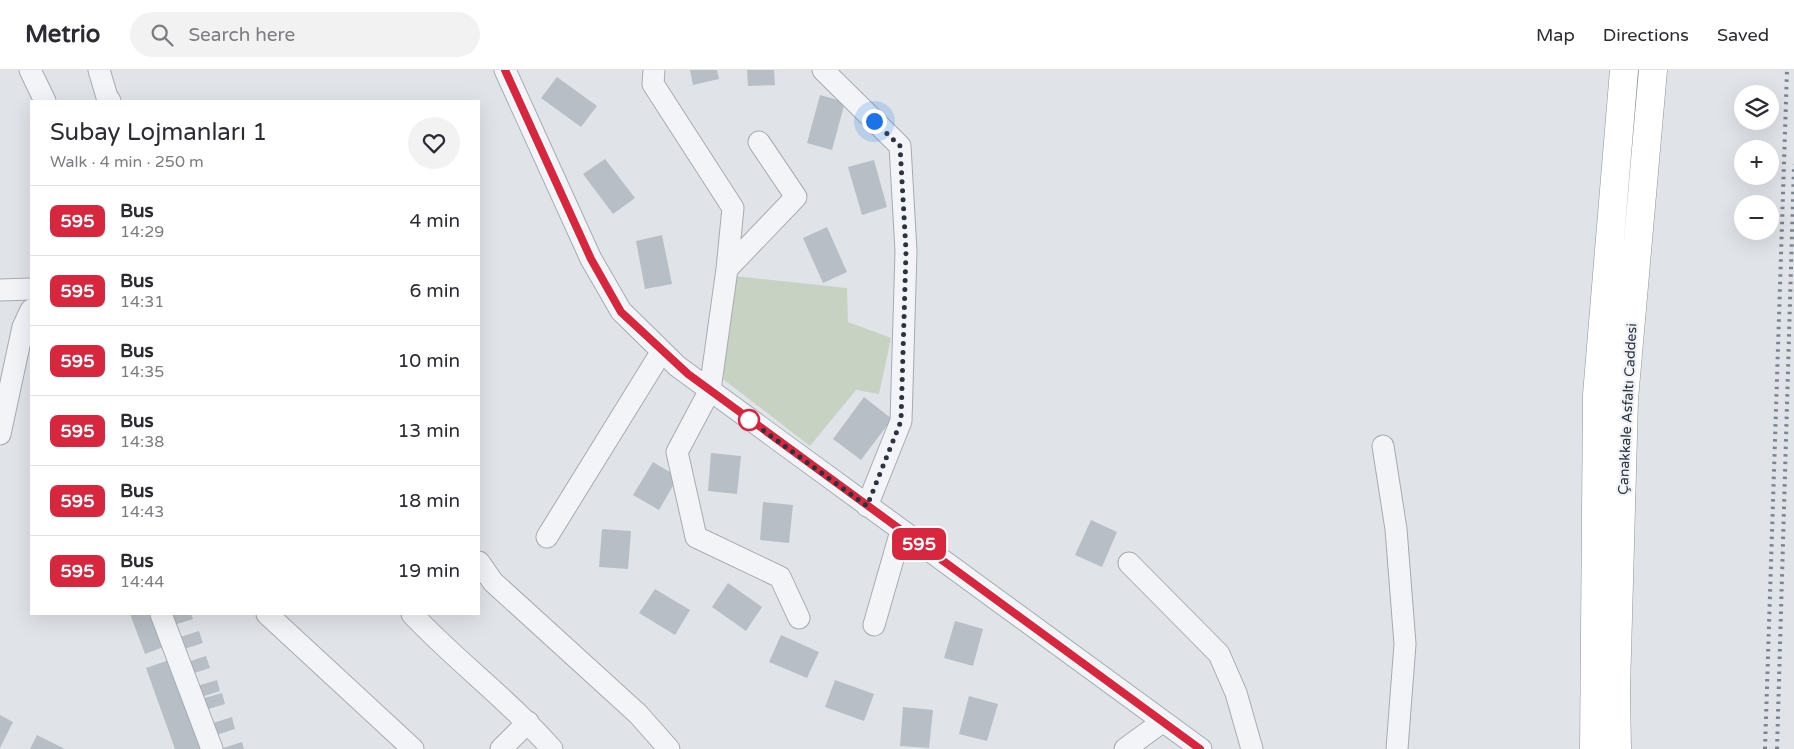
<!DOCTYPE html>
<html lang="en">
<head>
<meta charset="utf-8">
<style>
  body { margin:0; font-family:"Varela Round",sans-serif; background:#f2f2f3; color:#2b2b33; height:100vh; display:flex; flex-direction:column; font-size:19px; white-space:nowrap }
  * { box-sizing:border-box; margin:0 }
  p { font-size:16px; color:#7c7c81 }
  .icon { flex:none; width:28px; height:28px; fill:none; stroke:currentColor; stroke-width:2; stroke-linecap:round; stroke-linejoin:round }
  .map { position:relative; flex:1; overflow:hidden }
  .drawer { position:absolute; left:30px; top:30px; width:450px; height:515px; display:flex; flex-direction:column; background:#fff; border-radius:0px; box-shadow:0 5px 20px #0002 }
  .drawer>* { flex:none }
  .badge { padding:0 10px; border-radius:8px; font-size:18px; line-height:32px }
  .fabs { position:absolute; left:1734px; top:15px; display:grid; gap:10px }
  .fabs a { display:grid; place-items:center; width:45px; height:45px; border-radius:50%; background:#fff; box-shadow:0 5px 20px #0002; font-size:25px }
  .you { position:absolute; width:25px; height:25px; margin:-12px; border:4px solid #fff; border-radius:50%; background:#1a73e8; box-shadow:0 0 0 8px #1a73e833 }
  .map>.badge { position:absolute; translate:-50% -50%; box-shadow:0 0 0 2px #fff }
  .round { display:grid; place-items:center; flex:none; width:52px; height:52px; border-radius:26px; background:#f2f2f3 }
  .head { display:flex; align-items:center; justify-content:space-between; height:85px; padding:0 20px }
  h1 { font-size:24px; font-weight:600; line-height:38px }
  ul { padding:0; list-style:none }
  li { display:flex; align-items:center; gap:15px; height:70px; padding:0 20px; border-top:1px solid #e1e1e2 }
  li div { flex:1 }
  li b { display:block; font-size:19px }
  li em { font-style:normal }
  li .badge { min-width:55px; font-weight:700; text-align:center }
  header { display:flex; align-items:center; gap:30px; box-sizing:border-box; height:70px; padding:0 25px; background:#fff; border-bottom:1px solid #e1e1e2 }
  header strong { font-size:24px }
  nav { display:flex; gap:28px; margin-inline-start:auto; font-size:18px }
  .search { width:350px; height:45px; background:#f2f2f3; display:flex; align-items:center; gap:12px; box-sizing:border-box; padding:0 18px; border-radius:28px; color:#7c7c81; font-size:19px }
  .map>svg:first-child { display:block }
</style>
</head>
<body>
<header>
<strong>Metrio</strong>
<div class="search"><svg class="icon" aria-label="search" viewBox="0 0 24 24"><circle cx="10" cy="10" r="6"/><path d="M15 15l6 6"/></svg>Search here</div>
<nav><a>Map</a><a>Directions</a><a>Saved</a></nav>
</header>
<div class="map">
<svg width="1794" height="679" viewBox="0 0 1794 679">
  <rect width="100%" height="100%" fill="#e0e4e8"/>
  <path fill="#c7d2c2" d="M733 206 847 218 848 252 891 268 879 324 856 320 810 376 723 309Z"/>
  <path fill="#b8bec5" d="M690 0H717L719 9 693 15Z
    M747 0H774L775 15 748 16Z
    M557 7 597 36 581 57 541 28Z
    M820 25 845 32 832 80 807 73Z
    M605 89 635 128 613 144 583 104Z
    M874 90 887 137 862 145 848 97Z
    M827 157 847 202 823 213 803 168Z
    M662 165 672 214 645 219 636 171Z
    M864 327 892 349 861 390 833 369Z
    M711 383 741 386 737 424 708 421Z
    M653 392 678 407 659 440 633 425Z
    M763 432 793 435 789 473 760 470Z
    M1091 450 1117 462 1102 497 1075 485Z
    M602 459 631 461 628 499 599 497Z
    M728 513 762 537 746 561 712 537Z
    M655 519 690 540 675 565 639 543Z
    M130 544H153L166 576 145 584Z
    M169 544H191L193 549 171 556Z
    M955 551 983 559 973 596 944 588Z
    M199 561 203 573 181 580 177 568Z
    M781 565 819 582 807 608 769 592Z
    M206 586 210 598 188 605 184 593Z
    M169 590 200 679H175L146 598Z
    M217 610 220 621 201 627 197 616Z
    M835 610 874 624 864 651 825 637Z
    M222 623 225 634 205 640 201 629Z
    M969 626 998 634 987 671 959 664Z
    M903 637 933 640 929 678 900 676Z
    M0 645 13 652 0 678Z
    M232 647 235 659 213 666 210 654Z
    M37 665 65 679H30Z
    M242 672 244 679H220Z"/>
  <g fill="none" stroke-linecap="round" stroke-linejoin="round">
    <defs>
      <path id="minor" d="M30 0 45 31
        M99 0 107 27 110 31
        M505 0 591 189 621 241 677 296 1201 679
        M654 0 653 14 733 138 727 199 710 320 677 382 696 467 780 507 799 548
        M823 0 900 76 906 181 901 351 867 436
        M727 199 796 127 759 72
        M0 220 31 219
        M0 364 23 257 31 240
        M1383 376 1396 459 1405 574 1397 679
        M547 467 662 281
        M479 492 493 512 638 644 669 679
        M1129 493 1219 584 1236 623 1252 679
        M161 544 212 679
        M267 544 413 679
        M412 544C456 591 509 630 552 679
        M874 555 901 461
        M501 679 528 652
        M1125 679 1162 652"/>
      <path id="highway" d="M1594 679 1597 325 1624 0
        M1617 679 1616 620 1624 329 1653 0"/>
    </defs>
    <use href="#minor" stroke="#a6abb2" stroke-width="23"/>
    <use href="#highway" stroke="#88939e" stroke-width="29"/>
    <use href="#minor" stroke="#f3f4f7" stroke-width="21"/>
    <use href="#highway" stroke="#fff" stroke-width="28"/>
    <path stroke="#7a8591" stroke-width="4" stroke-dasharray="2.5 5" stroke-linecap="butt" d="M1765 679 1787 0
      M1777 679 1794 94"/>
  </g>
  <g fill="none" stroke-linecap="round" stroke-linejoin="round">
    <defs>
      <path id="line" d="M505 0 591 189 621 242 688 304 1200 679"/>
    </defs>
    <use href="#line" stroke="#fff" stroke-width="11"/>
    <use href="#line" stroke="#d7263d" stroke-width="8"/>
    <path stroke="#2a333f" stroke-width="5" stroke-dasharray="0 9" d="M749 350 867 436 901 351 906 181 900 76 874 51"/>
  </g>
  <circle fill="#fff" stroke="#d7263d" stroke-width="2.5" cx="749" cy="350" r="10"/>
  <g text-anchor="middle" stroke-width="4.5" stroke-linejoin="round" paint-order="stroke">
    <g font-size="14" fill="#2a333f" stroke="#eff3f6">
      <text transform="translate(1627 339) rotate(-87)" y="5">Çanakkale Asfaltı Caddesi</text>
    </g>
  </g>
</svg>
<div class="fabs">
<a><svg class="icon" aria-label="layers" viewBox="0 0 24 24"><path d="M12 4l9 5-9 5-9-5zM3 14l9 5 9-5"/></svg></a>
<a>+</a>
<a>−</a>
</div>
<div class="you" style="left:874px;top:51px"></div>
<b class="badge" style="left:919px;top:474px;background:#d7263d;color:#fff">595</b>
<section class="drawer">
<div class="head"><div><h1>Subay Lojmanları 1</h1><p>Walk · 4 min · 250 m</p></div><a class="round"><svg class="icon" aria-label="heart" viewBox="0 0 24 24"><path d="M12 20l-8-8c-3-5 5-10 8-4 3-6 11-1 8 4z"/></svg></a></div>
<ul>
<li><span class="badge" style="background:#d7263d;color:#fff">595</span><div><b>Bus</b><p>14:29</p></div><em>4 min</em></li>
<li><span class="badge" style="background:#d7263d;color:#fff">595</span><div><b>Bus</b><p>14:31</p></div><em>6 min</em></li>
<li><span class="badge" style="background:#d7263d;color:#fff">595</span><div><b>Bus</b><p>14:35</p></div><em>10 min</em></li>
<li><span class="badge" style="background:#d7263d;color:#fff">595</span><div><b>Bus</b><p>14:38</p></div><em>13 min</em></li>
<li><span class="badge" style="background:#d7263d;color:#fff">595</span><div><b>Bus</b><p>14:43</p></div><em>18 min</em></li>
<li><span class="badge" style="background:#d7263d;color:#fff">595</span><div><b>Bus</b><p>14:44</p></div><em>19 min</em></li>
</ul>
</section>
</div>
</body>
</html>
